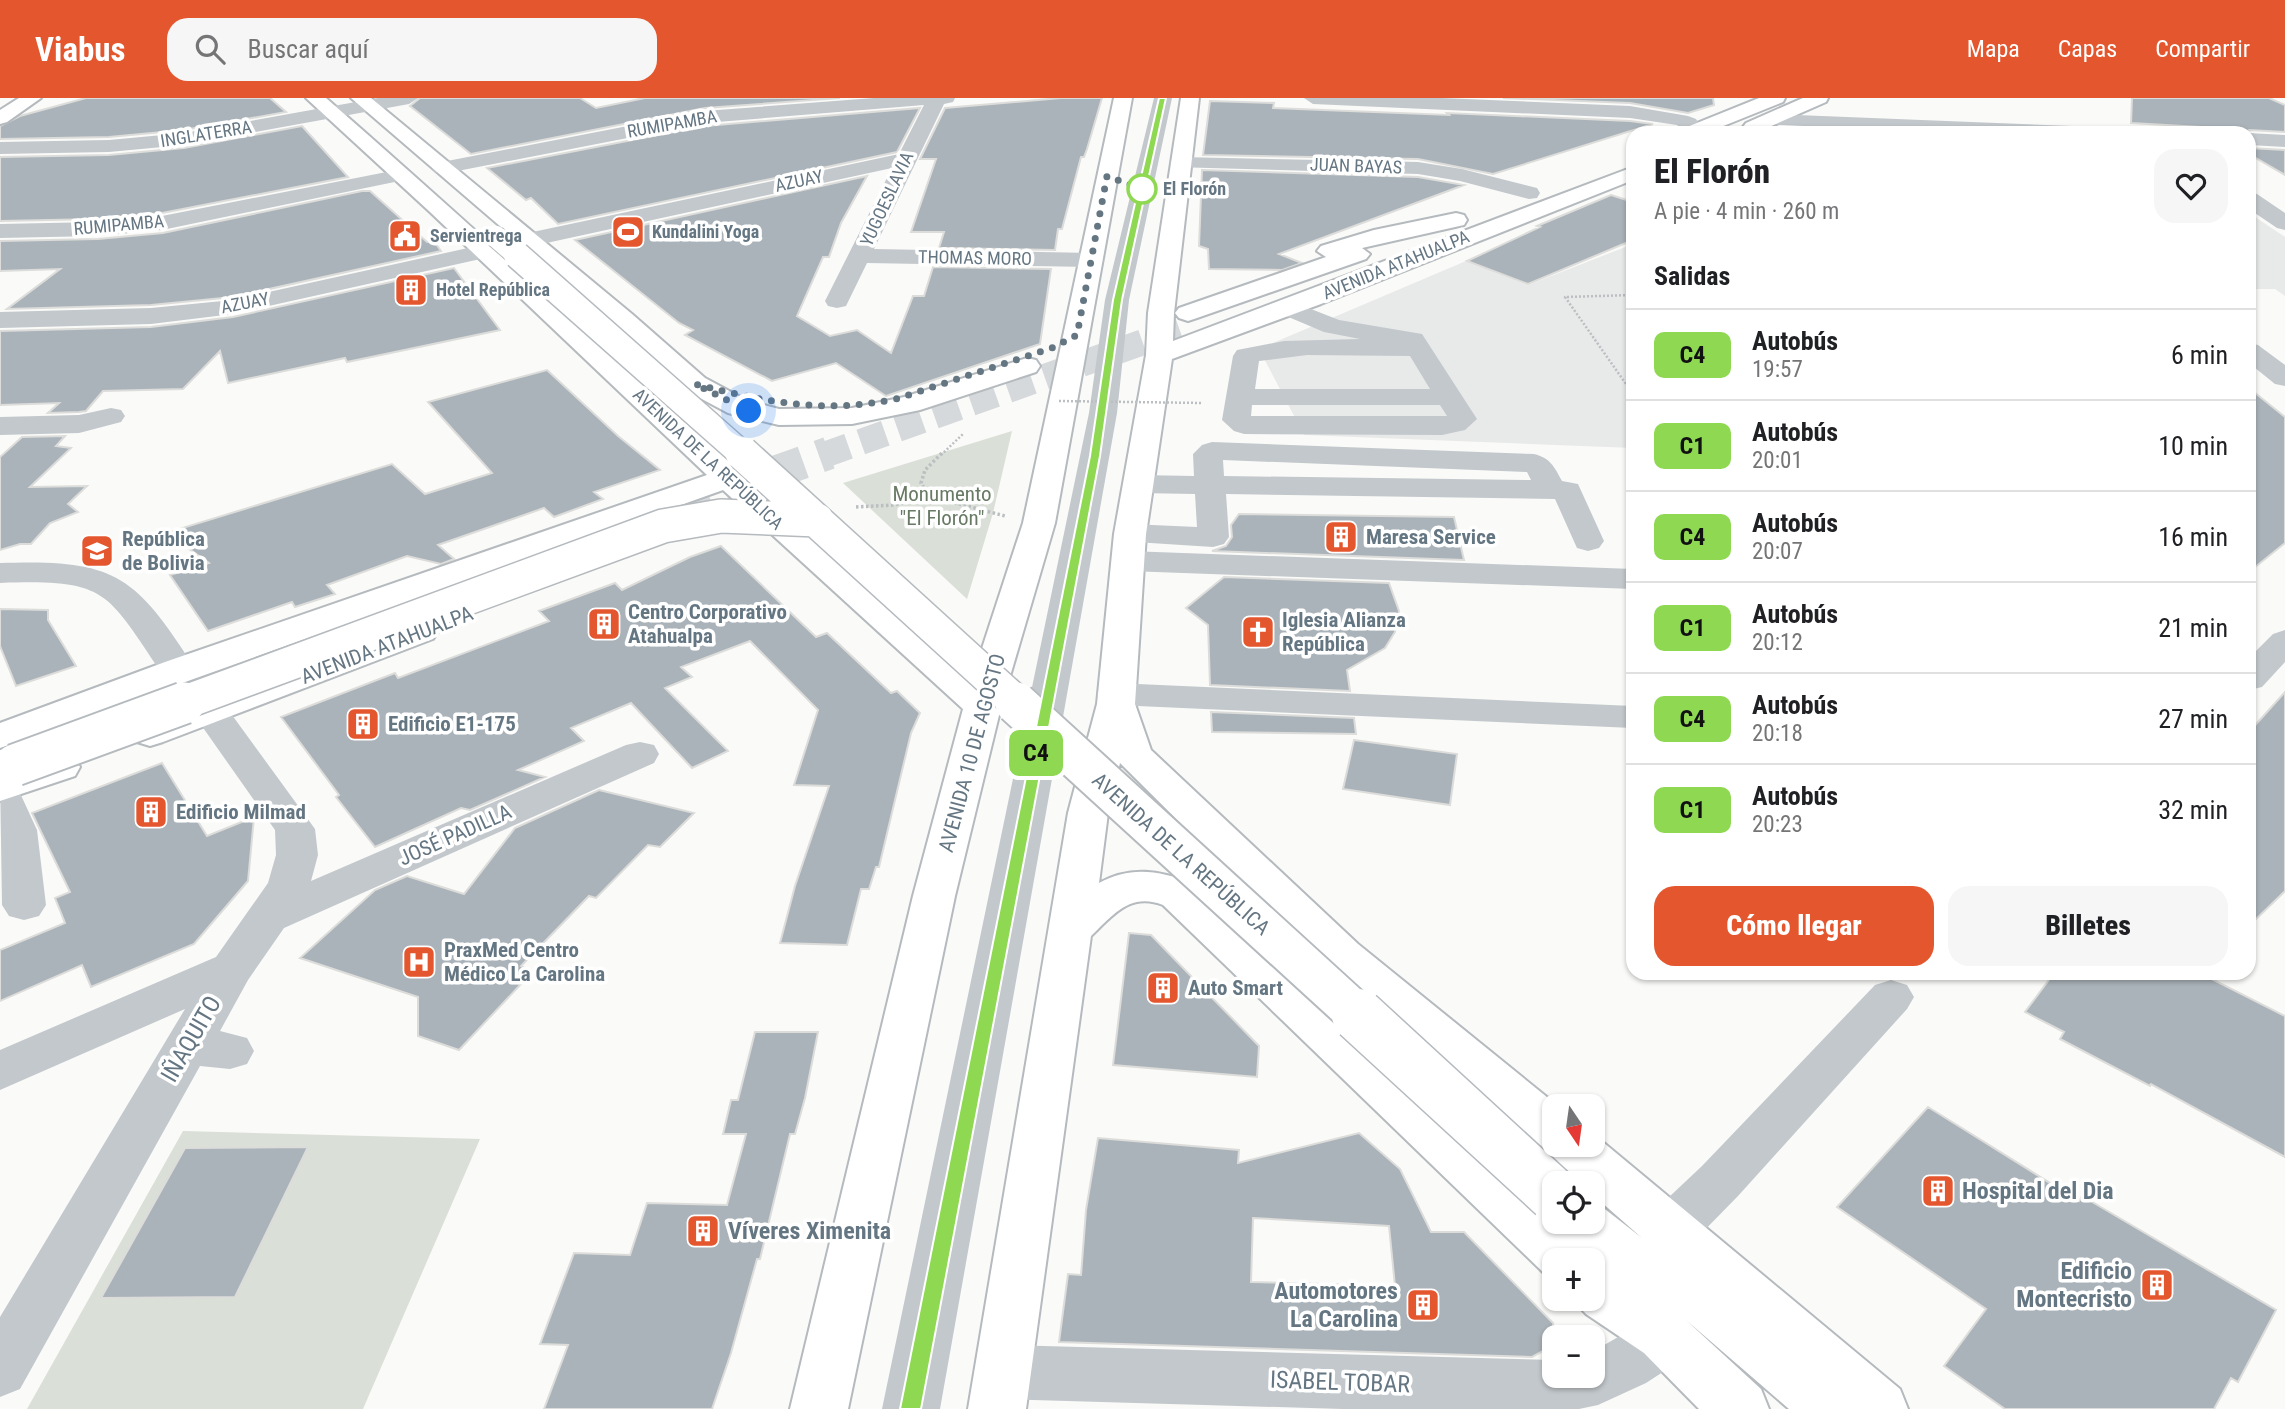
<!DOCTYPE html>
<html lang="es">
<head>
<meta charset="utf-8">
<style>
  body { margin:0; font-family:"Roboto Condensed",sans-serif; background:#f6f6f6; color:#202124; height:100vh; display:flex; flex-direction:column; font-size:26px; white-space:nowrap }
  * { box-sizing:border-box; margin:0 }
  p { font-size:23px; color:#757577 }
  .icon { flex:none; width:38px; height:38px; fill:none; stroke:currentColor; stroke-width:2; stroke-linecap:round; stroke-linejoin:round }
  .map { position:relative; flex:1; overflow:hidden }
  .panel { position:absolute; left:1626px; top:28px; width:630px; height:854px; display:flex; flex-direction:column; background:#fff; border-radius:21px; box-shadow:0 2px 5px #0004 }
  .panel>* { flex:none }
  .badge { padding:0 14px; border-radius:10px; font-size:24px; line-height:46px }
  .needle { width:46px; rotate:167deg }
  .tools { position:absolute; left:1542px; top:996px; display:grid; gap:14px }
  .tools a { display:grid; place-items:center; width:63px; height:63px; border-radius:14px; background:#fff; box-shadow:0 2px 5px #0004; font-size:35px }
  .you { position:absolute; width:35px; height:35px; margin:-18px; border:5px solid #fff; border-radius:50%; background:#1a73e8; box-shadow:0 0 0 10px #1a73e833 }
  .map>.badge { position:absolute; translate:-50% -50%; box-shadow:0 0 0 4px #fff }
  h2 { padding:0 28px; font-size:26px; line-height:63px }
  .round { display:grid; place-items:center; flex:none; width:74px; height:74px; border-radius:21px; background:#f6f6f6 }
  .overview { display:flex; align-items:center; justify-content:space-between; height:119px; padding:0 28px }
  h1 { font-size:33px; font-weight:800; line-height:52px }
  .action { display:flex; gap:14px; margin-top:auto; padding:14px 28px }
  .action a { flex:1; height:80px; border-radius:21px; background:#e4572e; color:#fff; font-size:28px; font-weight:800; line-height:80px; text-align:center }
  .action a+a { background:#f6f6f6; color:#202124 }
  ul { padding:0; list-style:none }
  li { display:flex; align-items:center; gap:21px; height:91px; padding:0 28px; border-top:2px solid #e0e0e0 }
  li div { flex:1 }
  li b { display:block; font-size:26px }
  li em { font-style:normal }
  li .badge { min-width:77px; font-weight:700; text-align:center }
  header { display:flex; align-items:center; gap:42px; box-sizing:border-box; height:98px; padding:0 35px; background:#e4572e; color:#fff }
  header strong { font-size:33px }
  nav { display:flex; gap:38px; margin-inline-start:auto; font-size:24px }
  .search { width:490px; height:63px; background:#f6f6f6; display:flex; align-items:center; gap:18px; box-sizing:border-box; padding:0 24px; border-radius:21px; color:#757577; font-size:26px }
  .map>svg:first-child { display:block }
</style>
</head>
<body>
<header>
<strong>Viabus</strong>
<div class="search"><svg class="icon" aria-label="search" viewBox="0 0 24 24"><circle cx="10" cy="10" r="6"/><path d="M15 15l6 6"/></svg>Buscar aquí</div>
<nav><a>Mapa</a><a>Capas</a><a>Compartir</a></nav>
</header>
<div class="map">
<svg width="2285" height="1311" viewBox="0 0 2285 1311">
  <rect width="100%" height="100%" fill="#fafaf8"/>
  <path fill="#e8e9e9" d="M2249 115 2285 139V198L2275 191H2249Z
    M1633 146V350L1304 337 1259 251 1466 163 1528 187Z"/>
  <path fill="#dadfd7" d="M1012 333 993 415 967 501 843 385Z
    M183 1033 480 1041 363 1311H27Z"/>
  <path fill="#aab3b9" stroke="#dcdcda" stroke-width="2" fill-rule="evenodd" d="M86 0H270L286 14 184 32 109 39 0 41V28L20 18Z
    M420 0H580L596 10 645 0H840L705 10 471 56 410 8Z
    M1061 0H1102L1087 51 1084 59H1081L1062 131H1058L1055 152 939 150 944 134H911L936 61H920L945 10Z
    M1503 0H1713L1714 7 1688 15 1630 5Z
    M2132 0H2269L2285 7V34L2249 32 2246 35H2212L2201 29 2131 25Z
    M1210 3 1274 5 1273 10 1449 17 1447 15 1630 23 1653 26 1493 76 1418 61 1203 57Z
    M920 10 897 54 558 126 531 100 526 102 487 70 705 28Z
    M302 28 348 79 162 115 98 121 0 123V59L109 57 184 50Z
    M2249 50 2285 52V77L2249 56Z
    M1202 72 1418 79 1464 87 1279 156 1302 165 1282 172 1209 171 1208 151 1199 148Z
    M867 78 841 125 829 159H823L797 218 830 238 857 232 891 255 913 198H924L933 169 1051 171 1040 246 886 298 836 265 772 283 685 237 693 232 679 225 575 142Z
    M362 93H370L427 144 434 143 441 153 233 199 151 207 7 211 60 171 0 173V143L98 141 163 135Z
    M1611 97 1633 104V142L1528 186 1467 163 1540 129 1537 128Z
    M454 170 500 232 347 264 345 260 228 285 220 253 183 291 103 293 86 313 79 314 48 315 59 305 0 307V233L151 229 233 219Z
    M547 272 618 338 660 372 594 394 603 401 554 419 544 410 438 447 454 461 441 466 407 458 327 487 335 496 295 509 292 504 208 533 170 477 209 465 166 435 392 366 425 396 492 375 428 304Z
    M2249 290 2285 319V445L2249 474Z
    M65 338 56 348 71 350 30 389 87 388 68 406 78 414 50 425 31 446H20L0 452V359L22 339Z
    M1239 416 1454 419 1464 462 1212 453 1226 448 1232 439 1231 427Z
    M721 448 816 539 827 535 891 595 897 593 920 615 911 635 879 769H876L869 791H861L847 847 780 845 795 788 829 688 794 687 818 612 750 543 681 569 692 579 665 590 728 653 692 670 631 605 571 630 584 643 518 672 545 679 470 712 461 710 375 749 336 699 339 697 281 619 395 575 398 580 549 523 539 513 615 485 622 492 690 459Z
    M1224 479 1389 485 1399 513 1395 534 1385 550 1347 572 1350 593 1210 587 1208 527 1186 510Z
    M0 511 48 512V522L76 568 16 588 0 548Z
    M2285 594V793L2249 828V634Z
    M1211 614 1354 620 1356 636 1212 634Z
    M1354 642 1457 656 1450 707 1343 691Z
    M162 665 207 738 254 719 248 783 194 846 91 889 82 867 0 903V852L65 825 55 800 70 794 32 715Z
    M599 692 694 715 660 749 648 747 596 800 589 798 521 868 527 871 514 884 521 886 459 952 418 938V899L300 860 375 792 407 778 464 796 515 730Z
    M1129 835 1151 837 1259 948 1257 979 1113 967Z
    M2054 875H2200L2285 918V1059L2151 986 2150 988 2060 941 2064 934 2025 914Z
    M755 934H818L805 1000 795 1036H790L760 1161H757L731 1255 712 1311H544L568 1247 540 1246 574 1155 630 1157 647 1105 727 1107 746 1036H723L731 1002H738Z
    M1928 1009 2079 1103 2082 1098 2276 1212 2238 1284 2231 1280 2214 1311H2005L1944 1268 1986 1211 1837 1109Z
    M1359 1035 1400 1071 1431 1134H1464L1553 1225 1555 1239 1545 1252 1532 1259 1059 1244 1068 1176 1081 1177 1086 1112 1098 1040 1239 1052 1238 1065ZM1253 1120 1389 1128 1395 1188 1251 1184Z
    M308 1049 235 1199 101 1200 185 1050Z"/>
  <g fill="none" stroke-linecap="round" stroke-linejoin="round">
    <path stroke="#d5d9db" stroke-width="26" stroke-dasharray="26 13" stroke-linecap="butt" d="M824 357 1186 229"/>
    <path stroke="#d5d9db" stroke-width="33" stroke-dasharray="33 17" stroke-linecap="butt" d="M678 409 829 355"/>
    <defs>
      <path id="major" d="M19 0H41L7 24 0 26V12Z
        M306 0H326C545 191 754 390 972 581L1023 425 1114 0H1132L1055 425 1001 609 955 798 848 1311H790L913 798 963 611 723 392 0 650V625L165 564 707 377 430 114Z
        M351 0H371L632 216 705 280 748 303 779 311 852 310 904 299 1027 260 1036 262 1040 268 1036 274 920 312 852 326 779 327 728 315 685 292 614 226Z
        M1181 0H1199L1174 215 1173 243 1633 69V82L1321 206 1172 261 1146 436 1135 606 1151 652 1358 846 1558 1008H1554V1046H1592V1035L1900 1291 1908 1311H1789L1686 1222 1761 1291 1769 1311H1699L1644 1255 1586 1216 1571 1200H1592V1162H1554V1181L1548 1179 1163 807C1130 794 1113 817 1091 838L1026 1311H968L1068 715 1097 606 1114 436 1146 257 1148 215ZM1120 665 1326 870 1536 1047 1547 1051 1552 1061 1580 1085H1592V1096L1642 1140 1601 1108 1592 1105V1124H1554V1115L1193 785C1160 773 1131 767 1099 785L1108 715Z
        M1759 0H1785L1783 4 1706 35H1679L1682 31Z
        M1803 0H1828L1826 4 1760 33H1746L1743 29 1746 25Z
        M1456 115 1464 117 1467 122 1464 127 1362 150 1370 156 1366 161 1197 220 1188 223 1179 220 1175 215 1179 210 1326 159 1317 153 1321 148 1374 132Z
        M421 524 433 527 438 534 433 541 163 644 150 648 137 644 131 636 137 628Z
        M61 657 75 660 80 669 75 678 0 703V676Z"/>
    </defs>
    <use href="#major" stroke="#b5babe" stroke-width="4"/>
    <path stroke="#bbbfc2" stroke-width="2.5" stroke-dasharray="2 2" stroke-linecap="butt" d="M1633 197 1565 199 1633 296
      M941 357 963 336"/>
    <path stroke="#bbbfc2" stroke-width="3.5" stroke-dasharray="2.5 2.5" stroke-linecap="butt" d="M929 398 921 385 925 372 942 355
      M856 409 894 407 929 398 1005 418"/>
    <path fill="#c3c8cc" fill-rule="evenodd" d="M378 0H418L409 6 184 47 109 54 0 56V44L109 42 184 35Z
      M874 0H955L953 4 944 6 874 151 1091 155 1099 157 1103 162 1099 167 1091 169 867 165 846 208 837 210 828 208 825 203 892 70 528 149 520 147 517 142 520 137 528 135 899 56 924 7 705 25 442 76 435 74 432 70 435 66 442 64 705 13Z
      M1154 0H1172L1129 202 1117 315 940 1311H882L1089 315 1105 202Z
      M1304 0H1441L1630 8 1688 18 1696 21 1703 33 1685 35 1677 27 1630 20 1313 6Z
      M1771 16 2098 29 2105 31 2108 35H1950L1764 26 1761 22 1764 18Z
      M2249 35 2285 37V49L2249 47Z
      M1180 59 1418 64 1462 71 1537 90 1540 95 1537 100 1529 101 1460 83 1418 76 1173 69 1170 65 1173 61Z
      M402 71 409 73 413 77 409 81 162 132 98 138 0 140V126L98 124 162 118Z
      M2249 94 2257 96 2285 115V132L2277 130 2249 111Z
      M486 146 494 148 498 153 494 158 233 216 151 226 0 230V214L151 210 233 202Z
      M1288 202 1339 222 1422 236 1477 321 1465 332 1442 337 1244 336 1234 333 1222 322 1233 258 1237 252 1284 243 1360 241 1324 234 1279 215 1275 210 1279 205ZM1307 257 1410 258 1430 291H1255L1259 263ZM1252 307H1440L1447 318H1251Z
      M2249 245 2258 247 2285 267V288L2275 286 2249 265Z
      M111 310 121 312 125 318 121 324 79 335 0 337V319L79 317Z
      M1212 344 1534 356C1550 360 1554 368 1562 383L1578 386 1604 443 1599 450 1588 453 1577 450 1555 401 1226 396 1229 439 1224 446 1213 449 1119 443 1114 436 1119 429 1130 426 1197 429 1195 396 1138 395 1127 392 1123 386 1127 380 1138 377 1194 378 1193 356 1202 347ZM1223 362 1527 374 1531 382 1224 378Z
      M1128 453 1633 471V491L1128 473 1116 470 1112 463 1116 456Z
      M0 465C115 461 135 476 196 572L191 580 178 583 165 580C106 494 110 481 0 485Z
      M2285 532V564L2262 589 2249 592V560L2273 536Z
      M1115 585 1633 608V630L1115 607 1102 604 1097 596 1102 588Z
      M211 603 224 606 315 731 318 757 311 783 626 647 640 644 654 647 659 656 654 665 284 830 248 882 220 933 247 940 254 953 247 966 230 971 200 968 20 1291 0 1299V1219L185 911 0 992V952L216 859 268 785 276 757 275 732 192 614 198 606Z
      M0 678 14 682 37 732 46 807 39 818 24 822 9 818 2 807Z
      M1891 882 1907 887 1914 899 1907 911 1738 1098 1689 1148 1670 1155 1651 1148 1644 1132 1651 1116 1702 1068 1875 887Z
      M1666 1215 1686 1223 1694 1241 1686 1259 1646 1285 1598 1307 1579 1311H1343L1003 1301 983 1293 974 1274 983 1255 1003 1247 1554 1262V1278H1592V1254L1646 1223Z"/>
    <use href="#major" fill="#fff" fill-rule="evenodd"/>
    <defs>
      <path id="major-bridge-far4" d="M495 138 519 159"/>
      <path id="major-bridge-far3" d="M517 157 743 357"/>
      <path id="major-bridge-far2" d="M742 355 1018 606
        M180 606 663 428 721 418 817 422"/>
      <path id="major-bridge-far1" d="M1016 605 1360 919
        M15 667 184 605"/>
      <path id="major-bridge" d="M1358 917 1554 1097"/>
    </defs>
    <use href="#major-bridge-far4" stroke="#b5babe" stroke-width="23" stroke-linecap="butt"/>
    <use href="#major-bridge-far3" stroke="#b5babe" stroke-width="29" stroke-linecap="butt"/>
    <use href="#major-bridge-far2" stroke="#b5babe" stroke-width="36" stroke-linecap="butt"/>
    <use href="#major-bridge-far1" stroke="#b5babe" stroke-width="45" stroke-linecap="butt"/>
    <use href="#major-bridge" stroke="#b5babe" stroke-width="55" stroke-linecap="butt"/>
    <path stroke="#bbbfc2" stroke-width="2.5" stroke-dasharray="2 2" stroke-linecap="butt" d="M1059 303 1202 305"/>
    <use href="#major-bridge-far4" stroke="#fff" stroke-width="21"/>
    <use href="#major-bridge-far3" stroke="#fff" stroke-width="26"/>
    <use href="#major-bridge-far2" stroke="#fff" stroke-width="33"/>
    <use href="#major-bridge-far1" stroke="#fff" stroke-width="41"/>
    <use href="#major-bridge" stroke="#fff" stroke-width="52"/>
  </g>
  <path fill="#8fd952" stroke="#fff" stroke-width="2" d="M1159 0H1166L1122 202 1100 358 921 1311H900L1090 358 1113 202Z"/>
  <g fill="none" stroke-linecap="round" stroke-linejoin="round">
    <path stroke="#657683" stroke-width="7" stroke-dasharray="0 12.6" d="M749 313 695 286C765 304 824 316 896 301L1052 250 1077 237 1107 78 1142 91"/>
  </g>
  <defs>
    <symbol id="stadium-square" viewBox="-11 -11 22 22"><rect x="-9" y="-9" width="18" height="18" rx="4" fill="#e4572e" stroke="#fff"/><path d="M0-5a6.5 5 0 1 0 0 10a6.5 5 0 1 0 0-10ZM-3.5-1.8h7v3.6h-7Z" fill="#fff"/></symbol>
    <symbol id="civic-square" viewBox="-11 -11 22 22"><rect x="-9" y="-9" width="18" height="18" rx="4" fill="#e4572e" stroke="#fff"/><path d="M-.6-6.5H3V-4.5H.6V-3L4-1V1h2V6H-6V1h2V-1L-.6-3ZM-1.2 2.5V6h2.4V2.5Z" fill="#fff"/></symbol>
    <symbol id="building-square" viewBox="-11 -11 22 22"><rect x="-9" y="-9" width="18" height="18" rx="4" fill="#e4572e" stroke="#fff"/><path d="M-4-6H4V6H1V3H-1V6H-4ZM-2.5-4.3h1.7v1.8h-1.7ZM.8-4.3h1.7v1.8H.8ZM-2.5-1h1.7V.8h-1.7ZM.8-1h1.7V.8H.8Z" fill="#fff"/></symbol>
    <symbol id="school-square" viewBox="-11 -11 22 22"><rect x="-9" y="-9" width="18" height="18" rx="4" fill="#e4572e" stroke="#fff"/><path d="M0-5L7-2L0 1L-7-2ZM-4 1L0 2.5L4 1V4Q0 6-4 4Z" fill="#fff"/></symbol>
    <symbol id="church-square" viewBox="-11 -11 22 22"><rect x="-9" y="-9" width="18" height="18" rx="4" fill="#e4572e" stroke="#fff"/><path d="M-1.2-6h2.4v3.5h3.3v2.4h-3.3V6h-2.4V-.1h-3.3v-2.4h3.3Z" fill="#fff"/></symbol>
    <symbol id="hospital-square" viewBox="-11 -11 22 22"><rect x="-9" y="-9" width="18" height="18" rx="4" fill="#e4572e" stroke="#fff"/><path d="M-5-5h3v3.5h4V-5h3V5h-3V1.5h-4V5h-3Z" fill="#fff"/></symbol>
  </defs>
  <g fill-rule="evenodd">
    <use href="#stadium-square" x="609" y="115" width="38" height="38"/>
    <use href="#civic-square" x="386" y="119" width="38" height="38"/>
    <use href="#building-square" x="392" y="173" width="38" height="38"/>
    <use href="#building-square" x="1322" y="420" width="38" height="38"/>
    <use href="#school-square" x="78" y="434" width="38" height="38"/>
    <use href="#building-square" x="585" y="507" width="38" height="38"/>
    <use href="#church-square" x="1239" y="515" width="38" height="38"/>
    <use href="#building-square" x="344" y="607" width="38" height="38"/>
    <use href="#building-square" x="132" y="695" width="38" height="38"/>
    <use href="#hospital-square" x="400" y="845" width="38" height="38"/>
    <use href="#building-square" x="1144" y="871" width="38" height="38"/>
    <use href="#building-square" x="1919" y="1074" width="38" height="38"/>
    <use href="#building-square" x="684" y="1114" width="38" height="38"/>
    <use href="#building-square" x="2138" y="1168" width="38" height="38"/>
    <use href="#building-square" x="1404" y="1188" width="38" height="38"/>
  </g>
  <circle fill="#fff" stroke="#8fd952" stroke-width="3.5" cx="1142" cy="91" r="14"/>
  <g text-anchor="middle" stroke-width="7" stroke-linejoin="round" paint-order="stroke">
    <g font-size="18" fill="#657683" stroke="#fff">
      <text transform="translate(672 26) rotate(-10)" y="6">RUMIPAMBA</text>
      <text transform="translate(206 36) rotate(-9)" y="6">INGLATERRA</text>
      <text transform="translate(1356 68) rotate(2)" y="6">JUAN BAYAS</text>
      <text transform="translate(799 83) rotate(-12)" y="6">AZUAY</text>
      <text transform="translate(887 101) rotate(-65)" y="6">YUGOESLAVIA</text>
      <text transform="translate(119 127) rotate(-5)" y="6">RUMIPAMBA</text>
      <text transform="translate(975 160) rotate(1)" y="6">THOMAS MORO</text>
      <text transform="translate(1396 167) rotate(-22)" y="6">AVENIDA ATAHUALPA</text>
      <text transform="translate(245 205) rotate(-11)" y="6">AZUAY</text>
      <text transform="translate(708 361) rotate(43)" y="6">AVENIDA DE LA REPÚBLICA</text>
    </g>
    <g font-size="18" font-weight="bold" fill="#657683" stroke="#fff" text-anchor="start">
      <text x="1163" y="97">El Florón</text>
    </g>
    <g font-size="18" font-weight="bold" fill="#657683" stroke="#fff" text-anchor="start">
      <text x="652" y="140">Kundalini Yoga</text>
      <text x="430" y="144">Servientrega</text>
      <text x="436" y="198">Hotel República</text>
    </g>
    <g font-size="21" fill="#687a64" stroke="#fff">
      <text x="942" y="403">Monumento<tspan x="942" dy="24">"El Florón"</tspan></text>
    </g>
    <g font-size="21" font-weight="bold" fill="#657683" stroke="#fff" text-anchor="start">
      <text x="1366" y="446">Maresa Service</text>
      <text x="122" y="448">República<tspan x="122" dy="24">de Bolivia</tspan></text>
      <text x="628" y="521">Centro Corporativo<tspan x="628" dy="24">Atahualpa</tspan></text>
      <text x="1282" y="529">Iglesia Alianza<tspan x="1282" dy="24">República</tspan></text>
      <text x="388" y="633">Edificio E1-175</text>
      <text x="176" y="721">Edificio Milmad</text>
      <text x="444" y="859">PraxMed Centro<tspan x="444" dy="24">Médico La Carolina</tspan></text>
      <text x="1188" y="897">Auto Smart</text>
    </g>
    <g font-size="21" fill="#657683" stroke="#fff">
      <text transform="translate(387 547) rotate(-21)" y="7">AVENIDA ATAHUALPA</text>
      <text transform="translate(972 655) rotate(-75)" y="7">AVENIDA 10 DE AGOSTO</text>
      <text transform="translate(455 737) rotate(-24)" y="7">JOSÉ PADILLA</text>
      <text transform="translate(1181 756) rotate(42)" y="7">AVENIDA DE LA REPÚBLICA</text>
    </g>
    <g font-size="24" fill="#657683" stroke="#fff">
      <text transform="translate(191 941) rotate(-60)" y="8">IÑAQUITO</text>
      <text transform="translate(1340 1284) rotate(2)" y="8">ISABEL TOBAR</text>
    </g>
    <g font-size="24" font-weight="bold" fill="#657683" stroke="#fff" text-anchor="start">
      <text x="1962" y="1101">Hospital del Dia</text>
      <text x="728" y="1141">Víveres Ximenita</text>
      <text x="2132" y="1181" text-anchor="end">Edificio<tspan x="2132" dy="28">Montecristo</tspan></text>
      <text x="1398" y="1201" text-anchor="end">Automotores<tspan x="1398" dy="28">La Carolina</tspan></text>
    </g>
  </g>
</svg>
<div class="tools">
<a><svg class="needle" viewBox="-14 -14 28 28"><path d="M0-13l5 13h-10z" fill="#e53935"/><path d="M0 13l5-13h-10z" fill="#757577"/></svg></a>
<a><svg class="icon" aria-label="locate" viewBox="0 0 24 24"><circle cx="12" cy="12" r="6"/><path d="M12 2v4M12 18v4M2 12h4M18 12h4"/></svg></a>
<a>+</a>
<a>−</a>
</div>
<div class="you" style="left:749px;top:313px"></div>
<b class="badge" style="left:1036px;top:655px;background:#8fd952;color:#111">C4</b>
<section class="panel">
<div class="overview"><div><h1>El Florón</h1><p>A pie · 4 min · 260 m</p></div><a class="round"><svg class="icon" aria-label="heart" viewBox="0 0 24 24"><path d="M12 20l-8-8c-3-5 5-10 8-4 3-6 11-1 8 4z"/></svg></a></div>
<h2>Salidas</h2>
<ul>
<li><span class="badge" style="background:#8fd952;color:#111">C4</span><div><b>Autobús</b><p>19:57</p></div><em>6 min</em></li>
<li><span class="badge" style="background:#8fd952;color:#111">C1</span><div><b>Autobús</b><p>20:01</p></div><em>10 min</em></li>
<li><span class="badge" style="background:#8fd952;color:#111">C4</span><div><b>Autobús</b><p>20:07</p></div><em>16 min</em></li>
<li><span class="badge" style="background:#8fd952;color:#111">C1</span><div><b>Autobús</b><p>20:12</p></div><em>21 min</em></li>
<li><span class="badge" style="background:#8fd952;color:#111">C4</span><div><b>Autobús</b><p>20:18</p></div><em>27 min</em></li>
<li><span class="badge" style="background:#8fd952;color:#111">C1</span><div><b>Autobús</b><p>20:23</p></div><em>32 min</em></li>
</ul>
<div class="action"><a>Cómo llegar</a><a>Billetes</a></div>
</section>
</div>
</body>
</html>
